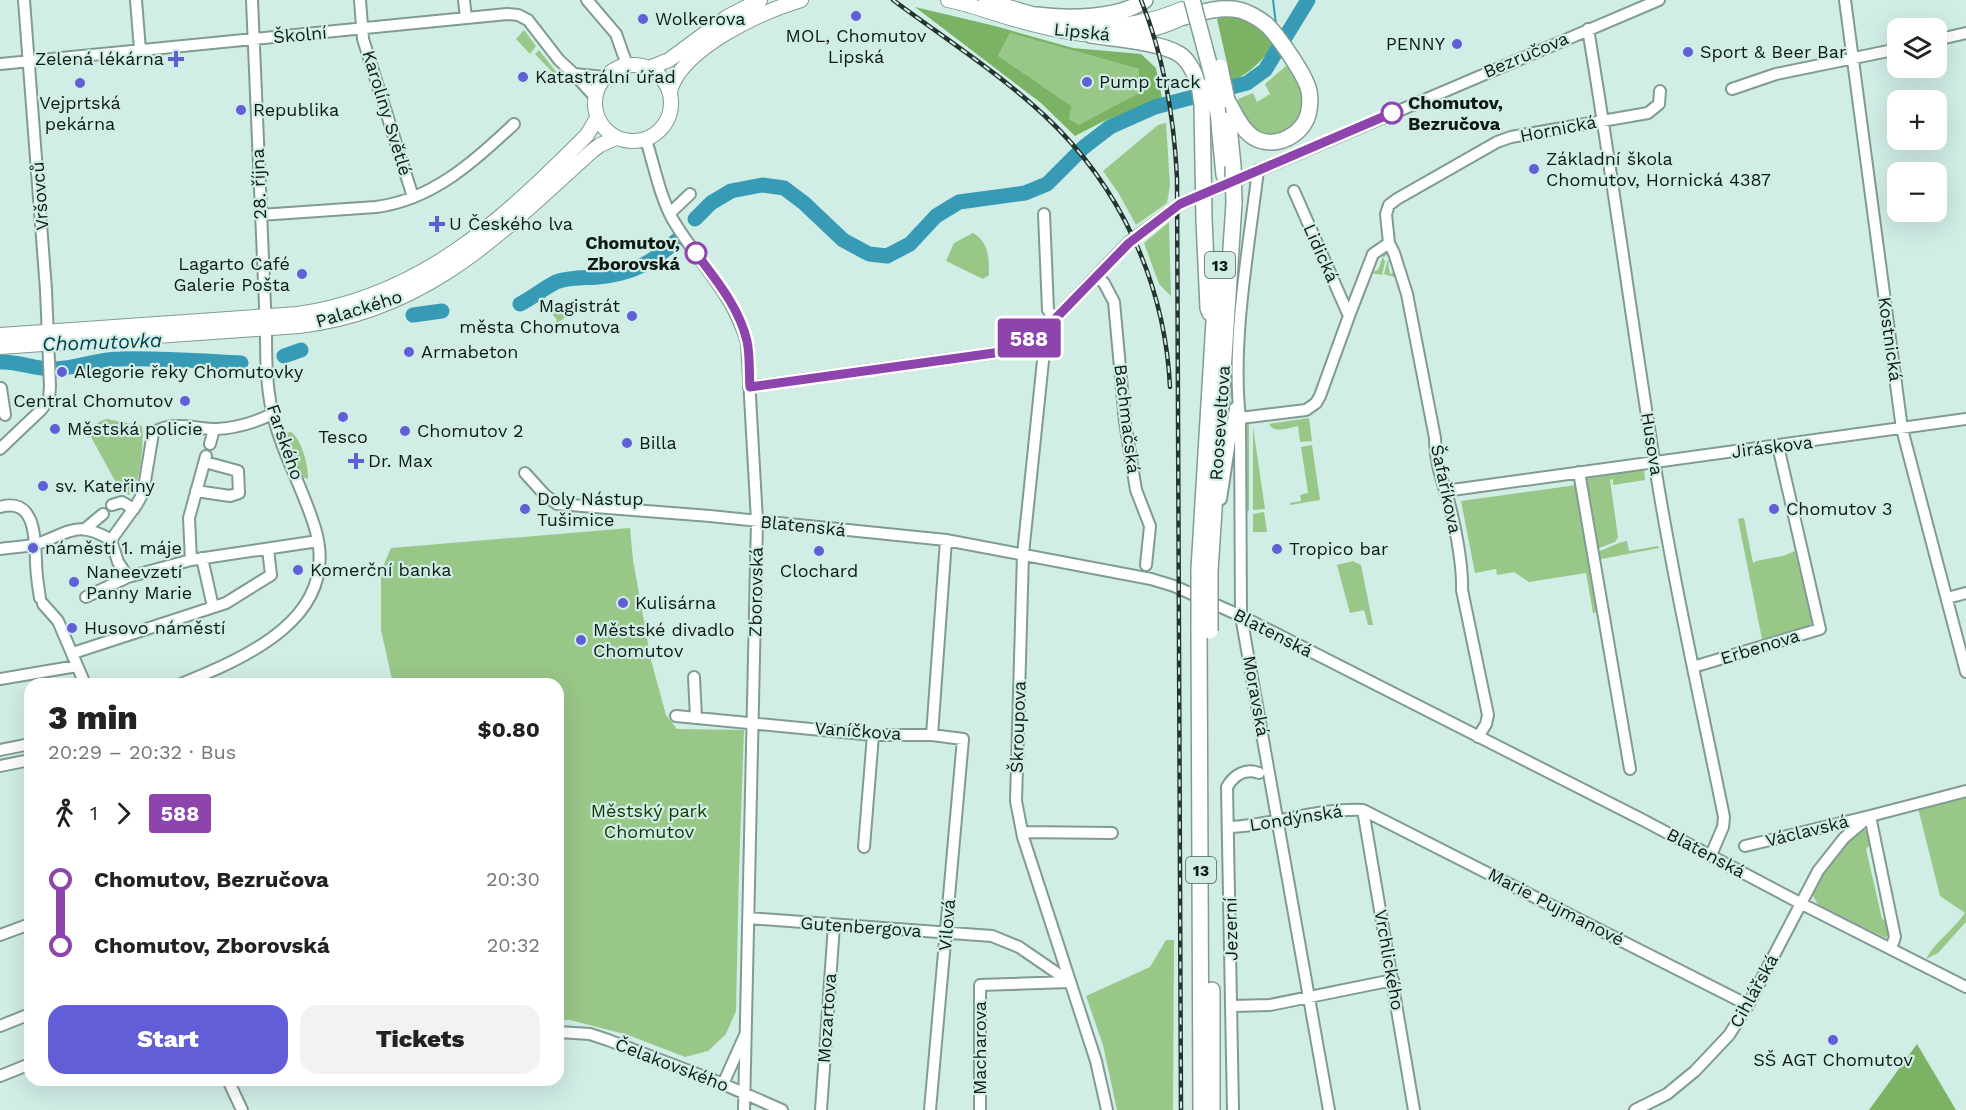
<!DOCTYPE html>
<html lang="en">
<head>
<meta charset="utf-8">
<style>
  body { margin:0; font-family:"Work Sans",sans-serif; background:#f2f2f2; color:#222; height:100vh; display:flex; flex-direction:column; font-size:22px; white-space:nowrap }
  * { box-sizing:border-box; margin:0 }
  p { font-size:20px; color:#767676 }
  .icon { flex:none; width:33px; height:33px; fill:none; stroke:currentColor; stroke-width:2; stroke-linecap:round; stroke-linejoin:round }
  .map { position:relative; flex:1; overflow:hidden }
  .side { position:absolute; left:24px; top:678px; width:540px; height:408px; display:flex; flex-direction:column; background:#fff; border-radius:18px; box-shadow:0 6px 24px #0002 }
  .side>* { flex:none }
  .badge { padding:0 12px; border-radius:4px; font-size:21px; line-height:39px }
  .fabs { position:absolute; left:1887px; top:18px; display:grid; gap:12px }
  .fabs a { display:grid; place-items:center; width:60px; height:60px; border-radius:12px; background:#fff; box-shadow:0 6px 24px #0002; font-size:30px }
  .map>.badge { position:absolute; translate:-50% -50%; box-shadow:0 0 0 3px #fff }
  .legs { display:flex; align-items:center; gap:9px; height:66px; padding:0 24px; font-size:20px }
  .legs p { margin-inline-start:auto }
  .overview { display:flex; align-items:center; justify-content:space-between; height:102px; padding:0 24px }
  h1 { font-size:33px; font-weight:800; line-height:45px }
  .cta { display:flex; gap:12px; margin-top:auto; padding:12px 24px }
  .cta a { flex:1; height:69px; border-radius:18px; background:#625ed7; color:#fff; font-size:24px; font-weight:800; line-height:69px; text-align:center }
  .cta a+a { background:#f2f2f2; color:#222 }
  ul { padding:0 24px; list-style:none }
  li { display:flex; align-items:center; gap:21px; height:66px; font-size:22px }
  li i { display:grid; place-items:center; width:9px; height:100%; margin:0 8px; background:currentColor }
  li i::after { content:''; width:15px; height:15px; margin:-8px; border:4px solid; border-radius:50%; background:#fff }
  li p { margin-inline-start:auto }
  li:first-child i { background:linear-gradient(#0000 50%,currentColor 0) }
  li:last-child i { background:linear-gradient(currentColor 50%,#0000 0) }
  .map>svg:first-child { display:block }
</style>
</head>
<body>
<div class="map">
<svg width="1966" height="1110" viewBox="0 0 1966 1110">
  <rect width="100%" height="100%" fill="#d0ede6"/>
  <path fill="#99c788" d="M524 30 536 46 530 54 516 39Z
    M1010 33 1139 69 1137 94 1079 126 1069 119 998 56Z
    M539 50 561 78 560 79H555V75L535 54Z
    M1288 64C1294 75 1303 90 1302 103 1297 149 1242 140 1238 99L1253 93 1257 102 1270 94 1265 84Z
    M1166 123 1170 185 1167 203 1136 225 1119 194 1103 171 1158 125Z
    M1169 222 1171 296 1159 284 1144 243Z
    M973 233C989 242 989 258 989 275L983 279 946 261 954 243Z
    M1385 251 1394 258 1388 263 1390 274 1395 271 1397 278 1384 274 1387 262 1391 258 1388 254 1383 258 1385 261 1382 275 1370 273 1378 270 1383 256H1376Z
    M570 302 573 303 563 310 566 316 562 320 553 324 557 320 551 312Z
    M1309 418 1312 441 1300 442 1298 426C1288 428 1274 434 1269 424Z
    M107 419 142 426C144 440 141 486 129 495L120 490 91 437C91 427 97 421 107 419Z
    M1249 421V511H1246V427Z
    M1253 427 1265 509 1253 510Z
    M291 432C302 440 309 467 308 479L303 477 285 433Z
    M1312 445 1320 500 1290 505V503L1301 501 1300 495 1308 493 1301 447Z
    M1644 468 1645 480 1613 485V479L1610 480 1618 537 1615 542 1594 550 1595 553 1619 543 1627 541 1629 551 1658 546 1659 548 1596 560 1601 611 1593 613 1586 573 1529 582 1514 572 1497 575 1496 569 1475 573 1461 501 1577 485 1587 477Z
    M1264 512 1267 532H1253V514Z
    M1744 518 1753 563 1756 561 1783 556 1795 551 1813 626 1762 639 1738 519Z
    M630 528 633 560 651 660 666 715 677 729 744 730 739 871 736 1011 726 1034 708 1051 685 1057 628 1035 570 1020H558V684H393L381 630V571L391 548Z
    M1353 561 1361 565 1373 625H1368L1364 610 1350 613 1337 565Z
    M1966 796V922L1938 953 1926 959C1933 944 1954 929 1965 913L1940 896 1918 808Z
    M1862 829 1866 830 1870 834 1871 844 1866 849 1882 919 1887 921 1891 932 1886 938 1820 908 1813 896V890L1823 871 1850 838Z
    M1166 940H1174L1173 1110H1117L1103 1045 1086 996 1150 967Z"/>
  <path fill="#7bb264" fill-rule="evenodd" d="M915 7 995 26 1073 48 1141 54 1156 68 1162 98 1102 122 1075 136 1041 103ZM1010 33 1139 69 1137 94 1079 125 1069 119 1071 106 998 56Z
    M1227 16C1248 20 1260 28 1274 45 1261 61 1250 74 1231 81L1217 19Z
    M1917 1044 1956 1110H1869Z"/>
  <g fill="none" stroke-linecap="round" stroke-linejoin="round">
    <path stroke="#389bb5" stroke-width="2" d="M1273 0 1276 24"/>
    <path stroke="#389bb5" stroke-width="15" d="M695 219 711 203 731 191 762 185 784 188 804 203 843 240 869 254 887 256 910 244 936 216 959 202 1025 193 1047 184 1084 147 1110 127 1155 107 1247 83 1265 70 1308 0
      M520 304C532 298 544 288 556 282 569 277 585 278 598 277 632 274 652 263 677 240
      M413 315 442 311
      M284 356 301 350
      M0 362C19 361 36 370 55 369 77 368 98 359 120 359 160 358 201 361 241 363"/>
    <defs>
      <path id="minor" d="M136 0 140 50
        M360 0 363 39 413 197
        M464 0 466 18
        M587 0 616 34 627 65
        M1845 0 1902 429 1966 672
        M1588 29C1612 172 1631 317 1654 460 1673 580 1700 699 1724 817L1723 827 1711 855
        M1936 40 1966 33
        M0 64 507 14 518 15 528 20 559 60 574 74 595 97
        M574 74 605 77
        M1732 89 1776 74 1898 49
        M646 140C654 165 660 197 673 220 699 264 732 291 747 343L757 521 744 1110
        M1258 170C1249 247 1231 341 1240 418L1241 616 1329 1110
        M1294 191 1349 316
        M670 213 690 194
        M1044 214 1048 310 1055 319
        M260 215 376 207C432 200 475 161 514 124
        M1096 276 1104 283 1114 302 1125 422 1136 490 1150 526 1146 565
        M1039 332 1043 343 1044 351 1023 554 1016 801 1023 837 1096 1061 1107 1110
        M749 387 994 353 1017 344 1039 332 1055 319 1129 242 1180 204 1659 0
        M1 388 5 415
        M1240 418 1306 410 1316 403 1320 396 1349 316 1373 254 1389 243
        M210 444 214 429
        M0 449 41 410 49 399 50 386 46 290 24 0
        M1579 472 1630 769
        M525 473 545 495 557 504 710 516 946 540 1151 579 1174 586 1241 616 1641 819 1800 903 1966 987
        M196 491 230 496 239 493 238 471 205 462
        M1445 491 1966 419
        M1221 499 1235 408
        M112 505 122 502 134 509
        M0 507C35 497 35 537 36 561 36 573 38 586 40 598
        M85 529 103 514
        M111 540 137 504 143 493 153 433C174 420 194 429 217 429 236 428 256 422 272 414
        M111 540 118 562 128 577
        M0 549C12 547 26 547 37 544 69 533 77 519 111 540
        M202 558 213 607
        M191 560 189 518 206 456
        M86 597 128 577 191 560 318 541
        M1947 598 1966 593
        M43 604 58 621 85 684
        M73 653 226 603 271 575 268 549
        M1693 667 1820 629 1778 446
        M694 677 696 718
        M0 679 77 666
        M181 684C247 657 342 617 315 528 303 488 281 451 272 411 266 384 266 357 266 329L252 0
        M676 716 873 735H932L963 739 930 1110
        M932 735 946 540
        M1478 737 1486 724 1488 715 1462 590C1463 564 1454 518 1446 493 1440 475 1435 458 1435 438L1407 294 1394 253 1389 243 1386 214 1389 205 1397 199 1497 142 1511 137 1648 113 1659 104 1660 91
        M0 750 30 744
        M0 766 30 760
        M1363 810 1414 1110
        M1230 827C1274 825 1318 808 1363 810L1748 1005
        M1023 832 1112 833
        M1745 846 1870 816 1895 937 1891 948
        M864 847 873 735
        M748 918 992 936 1019 947 1070 982
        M0 935 30 924
        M1232 1006 1270 1005 1393 980
        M0 1026 30 1014
        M558 1032 590 1034 608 1040 723 1084 782 1110
        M0 1076 30 1064
        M228 1080 242 1110
        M723 1084 745 1035
        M821 1110 834 925
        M980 1110V985L1070 982
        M1233 1110 1227 787C1234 775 1245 768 1259 773
        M1635 1110 1667 1094 1695 1071 1729 1035 1748 1005 1818 871 1844 838 1870 816 1966 791"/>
      <path id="major" d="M948 0C969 4 989 12 1010 18 1071 36 1125 46 1184 17
        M986 0C1057 22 1109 40 1182 9
        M595 103a38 38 0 1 1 76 0a38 38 0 1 1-76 0Z
        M649 68 669 60 727 17 760 0
        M670 91C682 48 761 12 801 0
        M0 335 298 314C422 296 502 220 587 135L597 118
        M0 347 299 326C428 311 501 233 592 151L600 145 616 138"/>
      <path id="highway" d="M1036 15C1066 19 1120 19 1145 0
        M1184 17C1202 12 1221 6 1239 10 1248 12 1260 19 1267 25 1279 37 1306 76 1309 91 1310 96 1310 104 1309 110 1306 134 1275 151 1253 137 1241 129 1234 112 1227 100
        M1091 35C1114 39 1160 42 1179 54 1189 60 1195 74 1199 85
        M1227 106 1233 166
        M1218 114 1224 175
        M1204 220 1208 308 1210 313
        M1199 570 1214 321 1219 277
        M1210 571 1234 203
        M1199 629 1201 1110
        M1212 990V1110"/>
    </defs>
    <use href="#minor" stroke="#809b94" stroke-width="14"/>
    <use href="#major" stroke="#809b94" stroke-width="16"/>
    <use href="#highway" stroke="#809b94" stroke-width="18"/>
    <use href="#minor" stroke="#fff" stroke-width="10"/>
    <use href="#major" stroke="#fff" stroke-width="14"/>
    <use href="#highway" stroke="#fff" stroke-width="15"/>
    <defs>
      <path id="rail" d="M893 0C944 38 999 73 1045 116 1121 187 1165 284 1170 387
        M1141 0C1164 57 1174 116 1177 178L1181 1110"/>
    </defs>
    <use href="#rail" stroke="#263430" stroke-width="4.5"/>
    <use href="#rail" stroke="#d0ede6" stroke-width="2" stroke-dasharray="7" stroke-linecap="butt"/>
    <defs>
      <path id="highway-bridge" d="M1192 0 1212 75 1218 114
        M1220 67 1227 100
        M1199 85 1202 105 1204 220
        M1233 166 1234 203
        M1199 570V629
        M1210 631V571"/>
    </defs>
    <use href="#highway-bridge" stroke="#809b94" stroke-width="18" stroke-linecap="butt"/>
    <use href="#highway-bridge" stroke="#fff" stroke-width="15"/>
  </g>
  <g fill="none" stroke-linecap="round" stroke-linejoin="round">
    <defs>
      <path id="line-1" d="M696 253C716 280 739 307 747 341 750 355 749 372 750 387L994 353 1017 344 1039 332 1055 319 1129 243 1180 204 1392 113"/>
    </defs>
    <use href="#line-1" stroke="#fff" stroke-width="14"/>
    <use href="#line-1" stroke="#8e44ad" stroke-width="9"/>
  </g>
  <g fill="#625ed7" stroke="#d0ede6" stroke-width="2">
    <circle cx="856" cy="16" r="6"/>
    <circle cx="643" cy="19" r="6"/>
    <circle cx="1457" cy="44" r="6"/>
    <circle cx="1688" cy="52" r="6"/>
    <path d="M173 50h6v6h6v6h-6v6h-6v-6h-6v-6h6z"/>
    <circle cx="523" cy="77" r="6"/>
    <circle cx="1087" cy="82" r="6"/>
    <circle cx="80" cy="83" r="6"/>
    <circle cx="241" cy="110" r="6"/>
    <circle cx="1534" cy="169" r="6"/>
    <path d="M434 215h6v6h6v6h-6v6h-6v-6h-6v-6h6z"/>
    <circle cx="302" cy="274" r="6"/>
    <circle cx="632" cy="316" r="6"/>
    <circle cx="409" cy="352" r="6"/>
    <circle cx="62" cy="372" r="6"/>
    <circle cx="185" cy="401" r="6"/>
    <circle cx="343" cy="417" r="6"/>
    <circle cx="55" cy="429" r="6"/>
    <circle cx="405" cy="431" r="6"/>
    <circle cx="627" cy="443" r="6"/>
    <path d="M353 452h6v6h6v6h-6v6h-6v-6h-6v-6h6z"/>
    <circle cx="43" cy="486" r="6"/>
    <circle cx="525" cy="509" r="6"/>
    <circle cx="1774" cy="509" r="6"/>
    <circle cx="33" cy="548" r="6"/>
    <circle cx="1277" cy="549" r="6"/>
    <circle cx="819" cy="551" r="6"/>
    <circle cx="298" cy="570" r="6"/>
    <circle cx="74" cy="582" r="6"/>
    <circle cx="623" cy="603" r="6"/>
    <circle cx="72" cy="628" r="6"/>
    <circle cx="581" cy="640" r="6"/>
    <circle cx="1833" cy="1040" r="6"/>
  </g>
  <g fill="#fff" stroke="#8e44ad" stroke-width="3">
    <circle cx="1392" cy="113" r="10"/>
    <circle cx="696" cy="253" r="10"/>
  </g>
  <g text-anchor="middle" stroke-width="4.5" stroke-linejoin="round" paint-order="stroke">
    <g fill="#d0ede6" stroke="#495955" stroke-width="1.5">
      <rect x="1205" y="252" width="30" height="26" rx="4.5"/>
      <rect x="1186" y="857" width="30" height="26" rx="4.5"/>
    </g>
    <g font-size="16" font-weight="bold" fill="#0f1a17">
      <text x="1220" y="271">13</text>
      <text x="1201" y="876">13</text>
    </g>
    <g font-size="18" fill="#0f1a17" stroke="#d0ede6" text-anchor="start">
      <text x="655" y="25">Wolkerova</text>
      <text x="856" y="42" text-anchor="middle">MOL, Chomutov<tspan x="856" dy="21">Lipská</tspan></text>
      <text x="1445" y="50" text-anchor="end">PENNY</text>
      <text x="1700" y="58">Sport &amp; Beer Bar</text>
      <text x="164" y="65" text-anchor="end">Zelená lékárna</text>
      <text x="535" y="83">Katastrální úřad</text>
      <text x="1099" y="88">Pump track</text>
      <text x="80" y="109" text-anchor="middle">Vejprtská<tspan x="80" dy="21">pekárna</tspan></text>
      <text x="253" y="116">Republika</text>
      <text x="1546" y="165">Základní škola<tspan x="1546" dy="21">Chomutov, Hornická 4387</tspan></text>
      <text x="449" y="230">U Českého lva</text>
      <text x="290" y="270" text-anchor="end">Lagarto Café<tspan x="290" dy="21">Galerie Pošta</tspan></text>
      <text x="620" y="312" text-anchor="end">Magistrát<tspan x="620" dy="21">města Chomutova</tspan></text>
      <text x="421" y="358">Armabeton</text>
      <text x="74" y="378">Alegorie řeky Chomutovky</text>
      <text x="173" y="407" text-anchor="end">Central Chomutov</text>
      <text x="67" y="435">Městská policie</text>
      <text x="417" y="437">Chomutov 2</text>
      <text x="343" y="443" text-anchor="middle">Tesco</text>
      <text x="639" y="449">Billa</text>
      <text x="368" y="467">Dr. Max</text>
      <text x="55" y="492">sv. Kateřiny</text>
      <text x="537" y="505">Doly Nástup<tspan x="537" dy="21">Tušimice</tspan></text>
      <text x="1786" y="515">Chomutov 3</text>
      <text x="45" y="554">náměstí 1. máje</text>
      <text x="1289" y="555">Tropico bar</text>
      <text x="310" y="576">Komerční banka</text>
      <text x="819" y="577" text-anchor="middle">Clochard</text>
      <text x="86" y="578">Naneevzetí<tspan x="86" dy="21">Panny Marie</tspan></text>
      <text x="635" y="609">Kulisárna</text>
      <text x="84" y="634">Husovo náměstí</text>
      <text x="593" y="636">Městské divadlo<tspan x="593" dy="21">Chomutov</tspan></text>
      <text x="1833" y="1066" text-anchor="middle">SŠ AGT Chomutov</text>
    </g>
    <g font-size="18" fill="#0f1a17" stroke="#d0ede6">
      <text transform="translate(1082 32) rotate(6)" y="6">Lipská</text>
      <text transform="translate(300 35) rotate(-5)" y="6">Školní</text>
      <text transform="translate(1526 55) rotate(-23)" y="6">Bezručova</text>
      <text transform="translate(387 113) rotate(73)" y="6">Karolíny Světlé</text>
      <text transform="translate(1558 129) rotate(-11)" y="6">Hornická</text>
      <text transform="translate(259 184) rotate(-92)" y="6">28. října</text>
      <text transform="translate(40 196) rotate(-94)" y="6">Vršovců</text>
      <text transform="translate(1321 253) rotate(66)" y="6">Lidická</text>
      <text transform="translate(359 309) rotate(-17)" y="6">Palackého</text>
      <text transform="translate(1890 339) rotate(82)" y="6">Kostnická</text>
      <text transform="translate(1127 419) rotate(83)" y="6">Bachmačská</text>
      <text transform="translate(1220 423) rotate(-86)" y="6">Rooseveltova</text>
      <text transform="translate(285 442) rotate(71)" y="6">Farského</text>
      <text transform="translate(1652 444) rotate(81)" y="6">Husova</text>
      <text transform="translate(1772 447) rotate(-7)" y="6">Jiráskova</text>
      <text transform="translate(1446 489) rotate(78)" y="6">Šafaříkova</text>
      <text transform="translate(803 526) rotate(6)" y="6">Blatenská</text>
      <text transform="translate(756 592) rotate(-89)" y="6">Zborovská</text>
      <text transform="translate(1273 633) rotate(27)" y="6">Blatenská</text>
      <text transform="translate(1760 647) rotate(-17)" y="6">Erbenova</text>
      <text transform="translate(1256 696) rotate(80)" y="6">Moravská</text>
      <text transform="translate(1018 727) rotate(-88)" y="6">Škroupova</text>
      <text transform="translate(858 731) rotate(4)" y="6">Vaníčkova</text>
      <text transform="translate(1296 818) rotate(-9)" y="6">Londýnská</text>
      <text transform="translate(1807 831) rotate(-14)" y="6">Václavská</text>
      <text transform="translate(1706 853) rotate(28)" y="6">Blatenská</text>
      <text transform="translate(1556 907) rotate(27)" y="6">Marie Pujmanové</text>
      <text transform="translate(947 925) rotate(-85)" y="6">Vilová</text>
      <text transform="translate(861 927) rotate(4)" y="6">Gutenbergova</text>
      <text transform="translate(1231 929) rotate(-91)" y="6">Jezerní</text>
      <text transform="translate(1389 960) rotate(80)" y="6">Vrchlického</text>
      <text transform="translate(1754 991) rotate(-61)" y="6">Cihlářská</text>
      <text transform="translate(827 1018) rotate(-86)" y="6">Mozartova</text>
      <text transform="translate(980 1048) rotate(-90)" y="6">Macharova</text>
      <text transform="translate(672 1065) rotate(21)" y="6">Čelakovského</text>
    </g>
    <g font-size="18" font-weight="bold" fill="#0f1a17" stroke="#d0ede6" text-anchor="start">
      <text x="1408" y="109">Chomutov,<tspan x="1408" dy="21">Bezručova</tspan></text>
      <text x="680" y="249" text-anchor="end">Chomutov,<tspan x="680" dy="21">Zborovská</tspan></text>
    </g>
    <g font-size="18" fill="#133700" stroke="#d0ede6">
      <text x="649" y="817">Městský park<tspan x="649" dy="21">Chomutov</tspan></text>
    </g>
    <g font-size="20" font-style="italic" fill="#003c4a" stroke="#d0ede6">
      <text transform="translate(102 342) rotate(-2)" y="7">Chomutovka</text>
    </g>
  </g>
</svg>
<div class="fabs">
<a><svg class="icon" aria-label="layers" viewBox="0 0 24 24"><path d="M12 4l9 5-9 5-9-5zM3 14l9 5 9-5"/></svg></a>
<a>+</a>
<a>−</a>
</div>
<b class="badge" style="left:1029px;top:338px;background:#8e44ad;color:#fff">588</b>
<section class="side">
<div class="overview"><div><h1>3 min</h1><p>20:29 – 20:32 · Bus</p></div><b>$0.80</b></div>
<div class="legs"><svg class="icon" aria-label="walk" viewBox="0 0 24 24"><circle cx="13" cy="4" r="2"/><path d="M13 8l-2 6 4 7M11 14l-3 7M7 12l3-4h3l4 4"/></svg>1<svg class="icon" aria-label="forward" viewBox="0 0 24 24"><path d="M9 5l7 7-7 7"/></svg><b class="badge" style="background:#8e44ad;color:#fff">588</b></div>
<ul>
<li><i style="color:#8e44ad"></i><b>Chomutov, Bezručova</b><p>20:30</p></li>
<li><i style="color:#8e44ad"></i><b>Chomutov, Zborovská</b><p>20:32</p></li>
</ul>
<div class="cta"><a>Start</a><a>Tickets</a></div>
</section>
</div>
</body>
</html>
